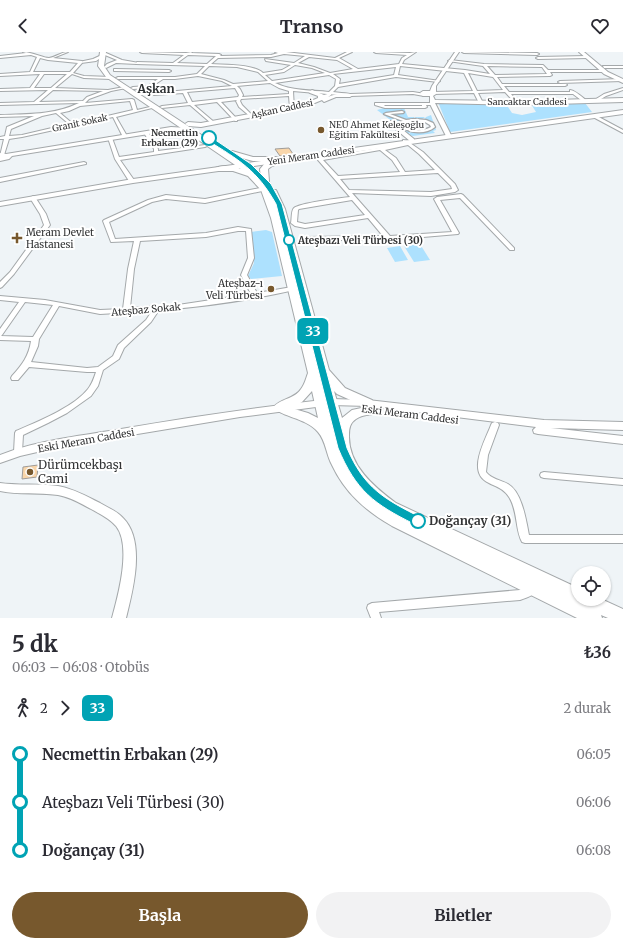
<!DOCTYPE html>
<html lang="tr">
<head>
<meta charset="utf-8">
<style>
  body { margin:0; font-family:Merriweather,serif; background:#f2f2f3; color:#2b2b33; height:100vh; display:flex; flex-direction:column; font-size:15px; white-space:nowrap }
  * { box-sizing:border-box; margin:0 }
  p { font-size:13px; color:#7c7c81 }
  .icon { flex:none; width:22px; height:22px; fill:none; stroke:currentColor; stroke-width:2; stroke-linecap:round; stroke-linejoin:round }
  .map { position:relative; height:566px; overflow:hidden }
  .panel { display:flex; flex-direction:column; background:#fff; flex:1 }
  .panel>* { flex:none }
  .badge { padding:0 8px; border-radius:6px; font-size:14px; line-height:26px }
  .controls { position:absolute; left:571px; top:514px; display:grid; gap:8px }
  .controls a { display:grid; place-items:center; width:40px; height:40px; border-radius:50%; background:#fff; box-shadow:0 1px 3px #0004; font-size:20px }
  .map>.badge { position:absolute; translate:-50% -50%; box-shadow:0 0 0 2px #fff }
  .legs { display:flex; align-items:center; gap:6px; height:44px; padding:0 12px; font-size:13px }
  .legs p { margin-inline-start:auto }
  .headline { display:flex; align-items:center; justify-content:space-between; height:68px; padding:0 12px }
  h1 { font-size:22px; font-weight:700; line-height:30px }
  .primary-button { display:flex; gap:8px; margin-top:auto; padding:8px 12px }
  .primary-button a { flex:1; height:46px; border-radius:24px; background:#77582d; color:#fff; font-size:16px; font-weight:700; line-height:46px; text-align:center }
  .primary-button a+a { background:#f2f2f3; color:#2b2b33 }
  ul { padding:0 12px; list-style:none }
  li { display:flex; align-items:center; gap:14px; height:48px; font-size:15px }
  li i { display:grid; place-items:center; width:6px; height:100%; margin:0 5px; background:currentColor }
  li i::after { content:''; width:10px; height:10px; margin:-5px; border:3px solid; border-radius:50%; background:#fff }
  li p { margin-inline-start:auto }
  li:first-child i { background:linear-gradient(#0000 50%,currentColor 0) }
  li:last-child i { background:linear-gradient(currentColor 50%,#0000 0) }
  header { display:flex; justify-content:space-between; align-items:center; height:52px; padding:0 12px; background:#fff; font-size:18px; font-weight:700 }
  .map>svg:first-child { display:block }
</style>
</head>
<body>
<header><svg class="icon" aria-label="back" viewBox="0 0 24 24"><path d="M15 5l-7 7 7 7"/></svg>Transo<svg class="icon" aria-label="heart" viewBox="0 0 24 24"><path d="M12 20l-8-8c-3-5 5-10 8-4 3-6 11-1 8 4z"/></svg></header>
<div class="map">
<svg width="623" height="566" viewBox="0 0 623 566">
  <rect width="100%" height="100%" fill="#eff4f7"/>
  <path fill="#ade1fe" d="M438 50 506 52 512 61 522 63 536 60 531 52 585 51 592 60 450 80Z
    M384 56H404L408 65H414L415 68 409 69 413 71 410 72 406 69 401 72 408 77 411 75 414 76 411 78 418 79 416 76H420L421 79 422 77 427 78 423 76 424 75 429 77 427 79 432 77 434 73 421 71 425 70 416 67 415 65H425L421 68 423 69 426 65 431 63 436 78 433 79 435 81 413 84 409 83 412 78 408 83 401 77 407 79 399 73 403 68 398 66 393 69 395 70 399 67 402 68 398 70 397 73 377 58Z
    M266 178 272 180 282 224 251 227 248 224 254 211 251 180Z
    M420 192 430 208 414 210 404 194Z
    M400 194 408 208 395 210 387 196Z"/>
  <path fill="#f9d6aa" stroke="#9f9c99" d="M289 96 293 102 280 104 275 97Z
    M38 413 37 425 22 427 23 415Z"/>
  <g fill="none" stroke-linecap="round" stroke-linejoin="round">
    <defs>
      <path id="pedestrian" d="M402 59 404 60 403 61 390 62 406 68 415 67 426 68 433 71 435 75C425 83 411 81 401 75L400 72 403 69 384 62 386 61ZM415 69 425 70 430 73 431 75C422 80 413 79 404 74V72L407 70Z"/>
      <path id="minor" d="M23 0C32 0 43 6 49 6 56 5 61 0 68 0L53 6 82 9V11L73 21 84 24 111 25 113 26 111 27 84 26 72 22 55 36 108 38 124 35 126 36 111 39 89 47 85 51 132 47 134 48 137 58 154 54 156 55 116 65 127 84V85H123L113 65 22 85 9 87 4 103 0 104 4 87H0V85L5 84 7 75 34 64 0 65V63C28 62 54 63 79 51L0 53V51L34 50 48 38 0 39V37L30 36 40 22 0 24V22L30 20 37 5 31 3 0 6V4L26 1ZM40 6 48 8 78 11 70 20H33ZM44 22H67L51 36H34ZM53 38 103 39 87 45 83 49 39 50ZM130 49 133 58 73 72 60 61 69 59 80 54ZM56 61 69 72 22 83 9 84 11 77 42 64Z
        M140 0 186 1 192 0 191 1 219 2 221 3 220 4 271 3 278 1 275 0H286L335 6 347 0H352L339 6 358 17 399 12 402 6 407 3 376 1 374 0 410 1 416 0 404 8 402 12 465 18 490 22 483 14 448 9 450 8 484 12 543 13 548 18H603L605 19 603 20H550L552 23 550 24 497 25 502 32H566L567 33 565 34H504L509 40H570V38C576 39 582 45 587 49V51H585L573 42H511L518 51 516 52 505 40 478 41 483 51 481 52 479 51 474 41 433 42 431 41 433 40 473 39 464 21 400 14 398 23 440 29 438 30 396 25 338 35 333 40 350 42 413 40 425 42V44H424L413 42 350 44 293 39 294 57 292 58 290 57 289 44 241 47 240 49 242 53 254 65 252 66 239 55 236 49 237 48 221 50 237 67V69H235L217 50 194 53 214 70V71L212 72 190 53 162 56 160 55 162 54 188 51 183 41 154 43 148 36 133 37 131 36 133 35 148 34 158 27H118L116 26 118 25H175L197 22 205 14 136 12 137 10 173 11 184 3 142 1ZM284 2 305 4 294 11 265 7 266 9 291 13 282 18 263 21C254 12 225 13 211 12L218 6 271 5ZM188 3 216 4 207 12 177 11ZM309 5 337 8 353 17 330 21 314 15 298 11ZM295 13 312 16 325 21 272 29 265 23 284 20ZM209 14 237 15 258 20 268 29 233 32 224 28 201 22ZM487 14 542 15 547 22 495 23ZM396 15 394 23 339 32 340 27 333 22ZM468 21 493 25 503 38 477 39ZM329 23 336 27 335 34 329 40C311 38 291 39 275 31ZM198 24 222 29 232 34 155 41 151 35 163 27H175ZM270 31 279 36 289 39V42L242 45 243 43 240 37 237 34ZM235 36 239 43 238 45 192 50 187 40Z
        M462 0 537 1 539 2 537 3 464 1Z
        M587 4 588 6 538 7 536 6 538 5Z
        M603 14H623V16H604Z
        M115 17 169 18 171 19 169 20 114 19V17Z
        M622 27H623L622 29 560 31 558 30 560 29Z
        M623 36V38L606 44 596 50 593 49 604 42Z
        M376 51H433L435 52 433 53H426L427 55 425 56H385L375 53V51ZM384 53H422V54H385Z
        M593 63H595L623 78V81L593 65Z
        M388 69H392L414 87V89H410L388 71Z
        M144 80H148L158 97V99L205 93 207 94 205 95 120 108 134 128 129 129 115 107 108 86 110 85 112 86 119 105 154 100V97L144 81Z
        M403 88 410 89V91L423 100 455 132 458 138 455 140 431 144 352 141 390 184 452 180 434 147 437 145 461 142 463 143 514 196V198H510L460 146 440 148 459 181 458 182 388 188H304L303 187 306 185 383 184 368 166 305 176 295 174 291 171C292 167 291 159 294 156 300 151 340 146 350 145L318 108V106L378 96 380 95H382L404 92 405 91 403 89ZM408 93 419 102 435 118 405 120 396 106 385 98ZM380 98 392 108 400 120 338 124 323 108ZM438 121 451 134 452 137 431 140 349 138 340 127ZM352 148 365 163 305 172 297 170 298 158 299 157Z
        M84 110 86 111V112L0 130V126Z
        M265 135 268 137 267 138 205 151 166 147 152 150 109 170 115 187 206 181 238 175 251 177 254 206 247 223 257 241 292 235 295 237 294 238C251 248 203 255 159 258L151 270 124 296 119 307 103 318 98 334 91 344 67 361 48 371 23 383 22 400 21 402 18 403 15 402 14 400 15 381 16 379C37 370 74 355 88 337 92 332 94 326 96 320H87L29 315 18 328H12L11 326 12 324C22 313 29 304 31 289L0 288V277L19 250 0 248V244L45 248 100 258 123 257 128 217 134 189 111 190 103 169 104 168 148 148 166 143 205 147ZM238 179H246L248 206 241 223 251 242 178 253 130 256 134 217 140 189 206 185ZM25 250 53 253 33 285 1 284 2 283ZM59 254 100 262 152 259 146 268 118 293 113 304 98 315 87 316 31 310 38 294 39 287Z
        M33 144 35 145 46 162 50 173 14 222 2 235 0 236V230L10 220 44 173 40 162 30 146Z
        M495 370 498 371 499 373 488 403 486 420C491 427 501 428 508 432 522 440 526 468 529 483H623V491H525L522 490C515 477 518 459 509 445 504 437 497 435 489 431 466 421 485 389 491 373L492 371Z
        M544 420 623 427V433L544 426 541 425 540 423 541 421Z
        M532 532 536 533 537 536C534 544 528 545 520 548L379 560 381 566H371L367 556 368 553 372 551 520 538C525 537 527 533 532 532Z"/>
      <path id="tertiary" d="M455 0H459L436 34V42L433 44 435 48 520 49 623 46V50L520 53 435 51 452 85 447 86 430 52V44H423L420 41 423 39H430L432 34Z
        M106 1 122 8 139 11 137 12 116 11 106 16 104 15 107 12 117 8 105 3 96 9 81 11 79 10 93 7Z
        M312 38 324 43 331 41V43L328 45C335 42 346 40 353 43L350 45H336L324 50 322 48 305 55 201 75 188 74 185 72 188 70 201 71 304 52 318 46V44L310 41 309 40Z
        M171 75 188 76 191 78C186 81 168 79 161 80 111 88 62 96 12 104L9 107 0 109V105H1H0V101L6 102Z
        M331 347 368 348 544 368 623 370V378L551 376 623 384V392L538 382 534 381 533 378 536 375 368 354 331 353 240 365 59 395 20 404 0 411V403C38 388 81 384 121 377 191 365 261 355 331 347Z
        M0 431C19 434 39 431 58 434 74 437 86 444 100 451 108 456 117 459 123 466 146 489 133 538 126 566H112C118 544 132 494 116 474 109 466 100 462 91 457 80 451 70 445 58 443 38 440 19 443 0 439Z"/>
      <path id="secondary" d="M579 0H584L608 20 623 27V31L604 22Z
        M623 58V62L133 131 0 154V150L133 127Z"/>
      <path id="primary" d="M100 0H106L104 14 110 23 229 101 232 99 253 105H277L281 107V111L272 114 268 117 269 129 264 131 270 139 276 138 285 157 329 318 345 336 372 348 374 351 372 354 379 355 381 358 379 361C371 363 363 362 356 367 350 371 349 376 349 383 348 413 374 435 396 451L578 536V547H601L623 557V566H608L601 563 602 566H577L392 474C366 459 345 441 332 413 326 402 326 389 318 380 305 365 280 365 274 355 279 347 295 347 301 337 305 332 306 326 308 321L271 166 261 138 248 124 233 119H215L214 117C221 112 234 114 241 117L106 25 98 14ZM234 104 253 109H270L266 110 260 117 261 128 244 110ZM312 339 318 366 308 361 291 356 302 350ZM334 339 337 342 366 355 352 358 342 366Z"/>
    </defs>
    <use href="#pedestrian" stroke="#a4a8aa" stroke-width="2.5"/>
    <use href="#minor" stroke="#a4a8aa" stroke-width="2"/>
    <use href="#tertiary" stroke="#a4a8aa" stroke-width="2"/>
    <use href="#secondary" stroke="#a4a8aa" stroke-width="2"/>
    <use href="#primary" stroke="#a4a8aa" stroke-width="2"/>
    <use href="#pedestrian" fill="#fff" fill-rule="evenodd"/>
    <use href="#minor" fill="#fff" fill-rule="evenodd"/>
    <use href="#tertiary" fill="#fff" fill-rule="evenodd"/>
    <use href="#secondary" fill="#fff" fill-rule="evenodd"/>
    <use href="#primary" fill="#fff" fill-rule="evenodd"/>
  </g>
  <path fill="#00a3b4" stroke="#fff" d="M207 85H211L251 112 271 132 282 152 347 396C364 436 384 447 422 466L423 469 422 472 418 473 414 472C374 452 356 439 338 396L276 152C257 118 239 108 207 88Z"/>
  <g fill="#77582d" stroke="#fff" stroke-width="1.5">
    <circle cx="321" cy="78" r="4"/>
    <path d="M15 180h4v4h4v4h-4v4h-4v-4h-4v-4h4z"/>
    <circle cx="271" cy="237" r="4"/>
    <circle cx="30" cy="420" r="4"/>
  </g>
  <g fill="#fff" stroke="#00a3b4" stroke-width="2">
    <circle cx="209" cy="86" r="7"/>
    <circle cx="289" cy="188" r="5"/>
    <circle cx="418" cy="469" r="7"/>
  </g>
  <g text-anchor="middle" stroke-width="4" stroke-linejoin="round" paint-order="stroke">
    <g font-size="9" fill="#343536" stroke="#fff">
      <text x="527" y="53">Sancaktar Caddesi</text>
      <text transform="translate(282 57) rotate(-12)" y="3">Aşkan Caddesi</text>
      <text transform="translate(80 71) rotate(-12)" y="3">Granit Sokak</text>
      <text transform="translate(311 104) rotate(-8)" y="3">Yeni Meram Caddesi</text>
    </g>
    <g font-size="9" fill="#343536" stroke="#fff" text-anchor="start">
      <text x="329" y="76">NEÜ Ahmet Keleşoğlu<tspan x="329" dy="10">Eğitim Fakültesi</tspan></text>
    </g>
    <g font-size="9" font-weight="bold" fill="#343536" stroke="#fff" text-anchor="end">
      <text x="198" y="84">Necmettin<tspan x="198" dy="10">Erbakan (29)</tspan></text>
    </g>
    <g font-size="10" fill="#343536" stroke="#fff" text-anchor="start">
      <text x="26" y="184">Meram Devlet<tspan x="26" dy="12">Hastanesi</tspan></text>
      <text x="263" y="235" text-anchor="end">Ateşbaz-ı<tspan x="263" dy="12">Veli Türbesi</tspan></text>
    </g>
    <g font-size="10" font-weight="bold" fill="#343536" stroke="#fff" text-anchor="start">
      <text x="298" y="192">Ateşbazı Veli Türbesi (30)</text>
    </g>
    <g font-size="10" fill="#343536" stroke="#fff">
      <text transform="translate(146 257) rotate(-5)" y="4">Ateşbaz Sokak</text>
      <text transform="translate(410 362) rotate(7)" y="4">Eski Meram Caddesi</text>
      <text transform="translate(86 388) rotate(-10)" y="4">Eski Meram Caddesi</text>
    </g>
    <g font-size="12" font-weight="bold" fill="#2d3133" stroke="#fff">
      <text x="156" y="41">Aşkan</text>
    </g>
    <g font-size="12" fill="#343536" stroke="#fff" text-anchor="start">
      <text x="38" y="417">Dürümcekbaşı<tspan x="38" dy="14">Cami</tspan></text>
    </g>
    <g font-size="12" font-weight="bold" fill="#343536" stroke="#fff" text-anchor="start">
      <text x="429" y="473">Doğançay (31)</text>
    </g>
  </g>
</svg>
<div class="controls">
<a><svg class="icon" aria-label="locate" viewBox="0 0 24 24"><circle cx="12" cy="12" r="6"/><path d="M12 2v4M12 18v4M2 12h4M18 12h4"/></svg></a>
</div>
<b class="badge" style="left:313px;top:279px;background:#00a3b4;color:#fff">33</b>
</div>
<section class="panel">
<div class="headline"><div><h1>5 dk</h1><p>06:03 – 06:08 · Otobüs</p></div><b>₺36</b></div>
<div class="legs"><svg class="icon" aria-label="walk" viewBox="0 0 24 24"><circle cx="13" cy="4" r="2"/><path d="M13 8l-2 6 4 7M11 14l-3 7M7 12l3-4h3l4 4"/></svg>2<svg class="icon" aria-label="forward" viewBox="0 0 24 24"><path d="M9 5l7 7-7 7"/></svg><b class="badge" style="background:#00a3b4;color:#fff">33</b><p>2 durak</p></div>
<ul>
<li><i style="color:#00a3b4"></i><b>Necmettin Erbakan (29)</b><p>06:05</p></li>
<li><i style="color:#00a3b4"></i><span>Ateşbazı Veli Türbesi (30)</span><p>06:06</p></li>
<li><i style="color:#00a3b4"></i><b>Doğançay (31)</b><p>06:08</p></li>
</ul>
<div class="primary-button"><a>Başla</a><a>Biletler</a></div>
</section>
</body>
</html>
